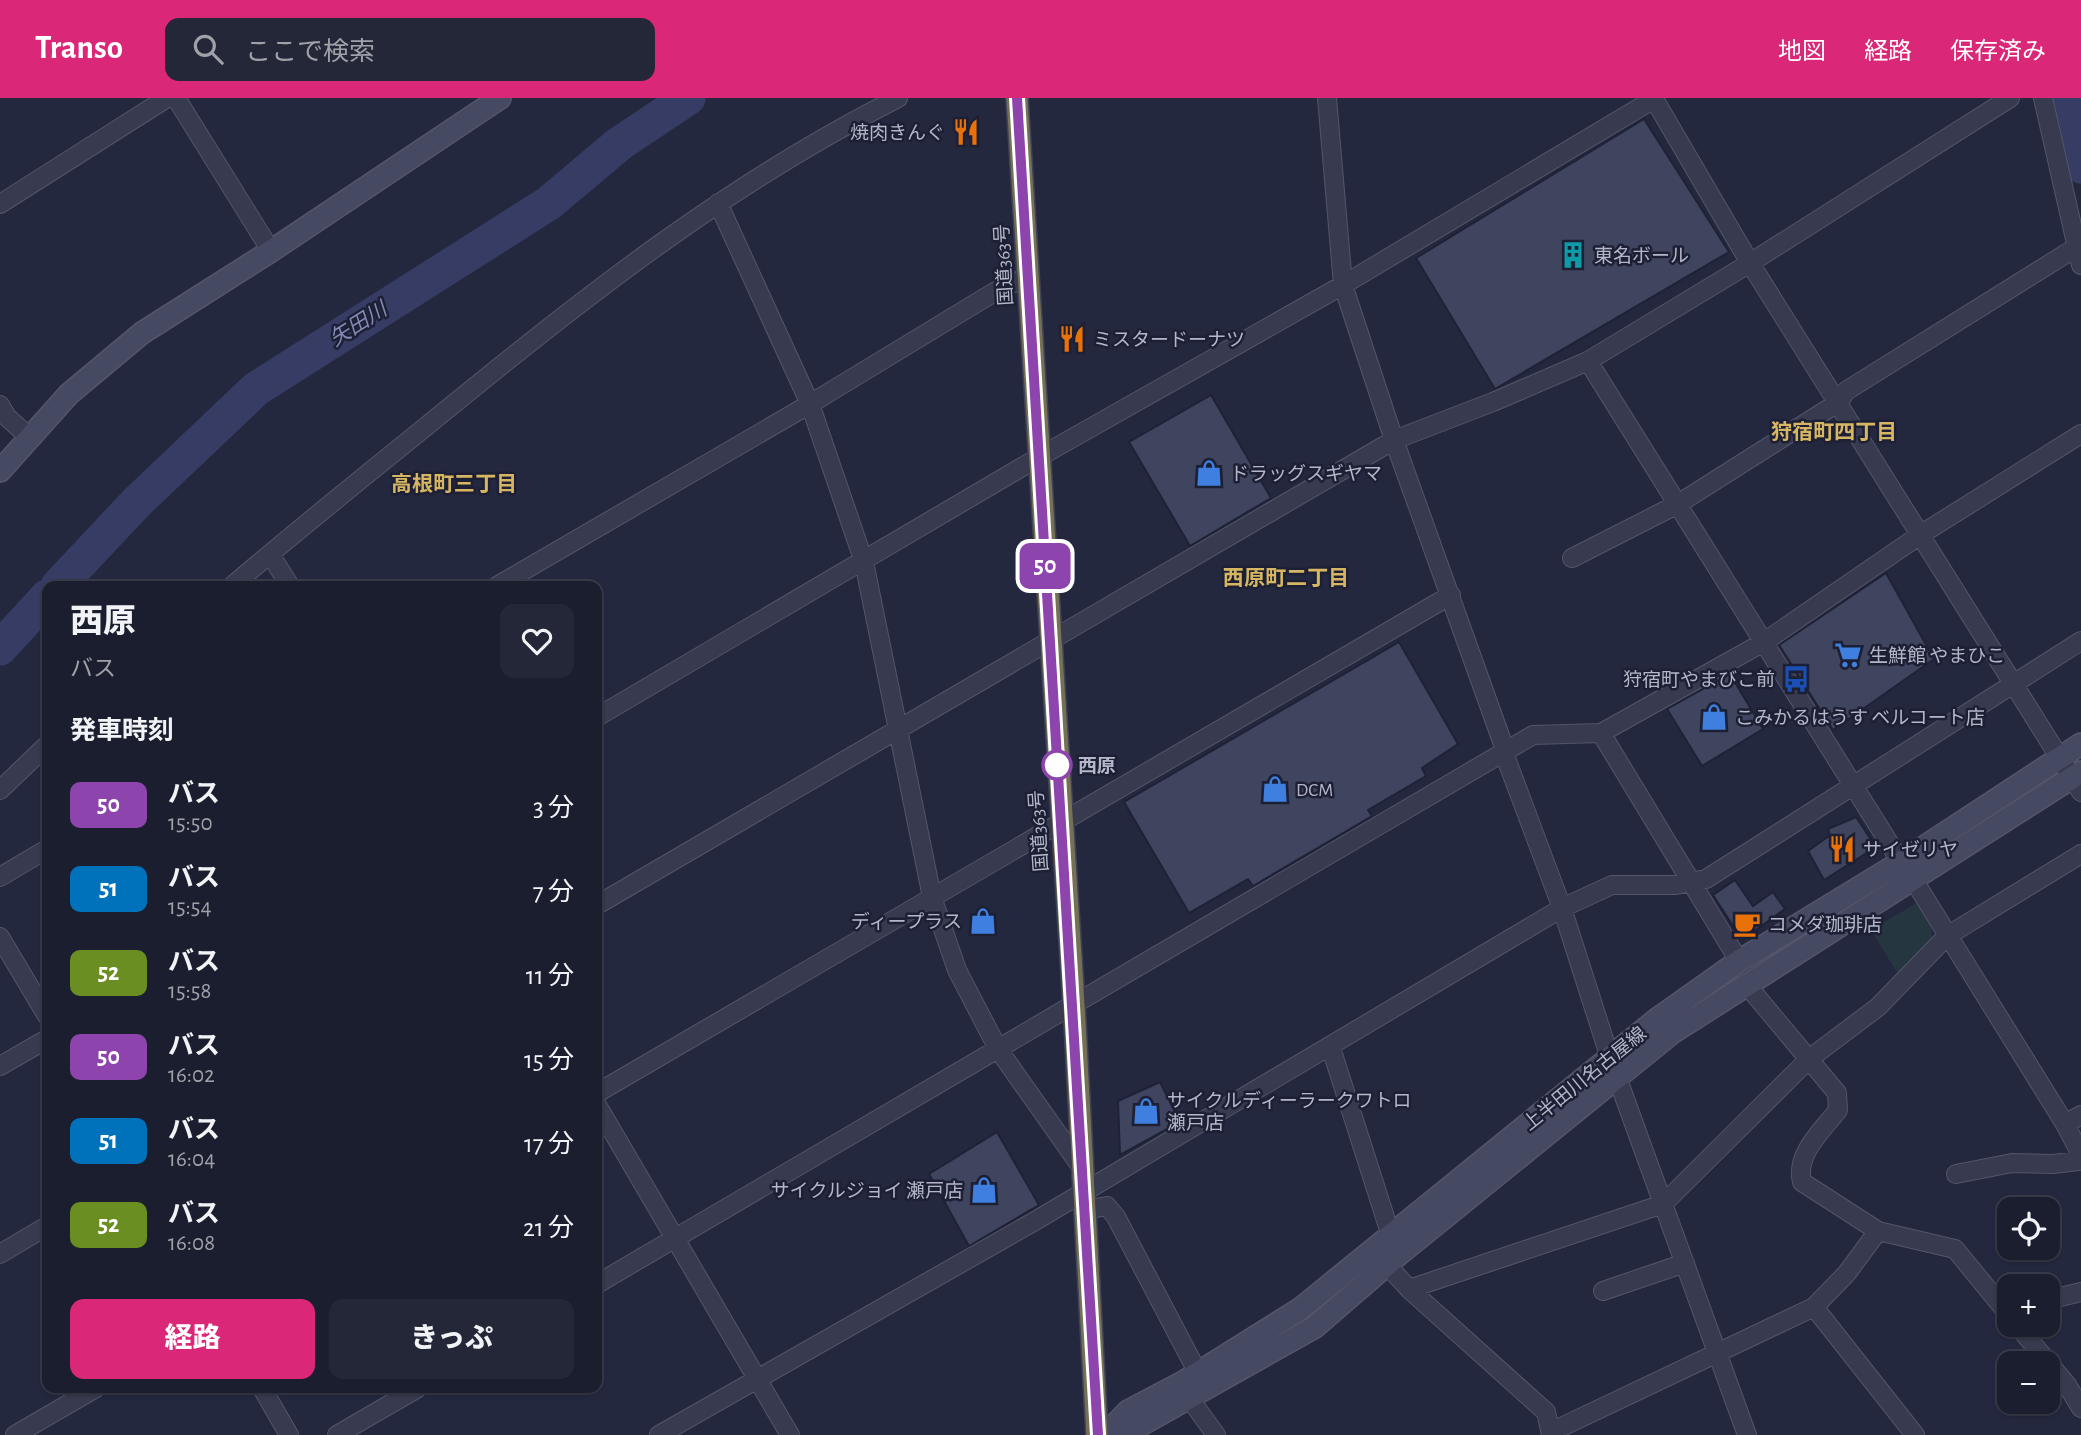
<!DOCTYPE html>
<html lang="ja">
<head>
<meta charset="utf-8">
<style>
  body { margin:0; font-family:"Alegreya Sans","Noto Sans JP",sans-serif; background:#242737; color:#f1f3f6; height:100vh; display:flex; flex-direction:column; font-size:26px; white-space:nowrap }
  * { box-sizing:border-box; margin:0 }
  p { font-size:23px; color:#a0a2aa }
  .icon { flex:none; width:38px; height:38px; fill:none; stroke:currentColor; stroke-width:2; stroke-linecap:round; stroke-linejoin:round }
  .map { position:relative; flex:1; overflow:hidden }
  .panel { position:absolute; left:42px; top:483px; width:560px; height:812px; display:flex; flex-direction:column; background:#1b1e2f; border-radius:14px; box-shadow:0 2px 5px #0004,0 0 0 2px #393c4b }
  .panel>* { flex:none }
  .badge { padding:0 14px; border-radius:10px; font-size:24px; line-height:46px }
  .controls { position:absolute; left:1997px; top:1099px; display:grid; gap:14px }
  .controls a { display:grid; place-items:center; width:63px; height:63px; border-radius:14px; background:#1b1e2f; box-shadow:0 2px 5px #0004,0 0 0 2px #393c4b; font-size:35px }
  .map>.badge { position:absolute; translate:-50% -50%; box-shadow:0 0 0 4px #fff }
  h2 { padding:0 28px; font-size:26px; line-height:63px }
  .round { display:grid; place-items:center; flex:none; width:74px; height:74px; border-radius:14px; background:#242737 }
  .head { display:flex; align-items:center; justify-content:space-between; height:119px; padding:0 28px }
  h1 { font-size:33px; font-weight:800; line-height:52px }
  .action { display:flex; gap:14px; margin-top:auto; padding:14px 28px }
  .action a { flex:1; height:80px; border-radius:14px; background:#db2777; color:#fff; font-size:28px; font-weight:800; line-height:80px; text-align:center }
  .action a+a { background:#242737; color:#f1f3f6 }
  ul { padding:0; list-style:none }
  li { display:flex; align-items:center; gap:21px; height:84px; padding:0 28px }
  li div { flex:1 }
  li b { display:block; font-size:26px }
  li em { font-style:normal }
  li .badge { min-width:77px; font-weight:700; text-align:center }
  header { display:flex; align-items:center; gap:42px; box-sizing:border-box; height:98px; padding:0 35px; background:#db2777; color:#fff }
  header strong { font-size:33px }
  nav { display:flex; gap:38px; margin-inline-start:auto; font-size:24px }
  .search { width:490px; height:63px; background:#242737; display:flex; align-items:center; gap:18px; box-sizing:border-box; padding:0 24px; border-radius:14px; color:#a0a2aa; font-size:26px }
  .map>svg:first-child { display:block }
</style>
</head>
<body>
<header>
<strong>Transo</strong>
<div class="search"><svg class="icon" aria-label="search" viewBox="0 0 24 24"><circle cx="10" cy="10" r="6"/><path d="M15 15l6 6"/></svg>ここで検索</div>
<nav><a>地図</a><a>経路</a><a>保存済み</a></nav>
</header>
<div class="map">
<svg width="2081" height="1337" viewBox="0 0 2081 1337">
  <rect width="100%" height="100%" fill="#24283f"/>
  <path fill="#263640" d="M1920 803 1932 828 1931 851 1898 876 1871 832Z"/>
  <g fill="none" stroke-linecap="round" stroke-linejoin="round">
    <path stroke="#363c64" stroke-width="35" d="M2066 0 2081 68
      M58 488 136 405 256 291 549 105 619 46 688 0
      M0 550 47 499"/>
  </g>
  <path fill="#40455f" stroke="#1f2236" stroke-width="2" d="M1644 21 1729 154 1495 291 1416 160Z
    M1211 297 1271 400 1190 448 1129 344Z
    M1886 475 1934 561 1833 632 1779 547Z
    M1399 544 1458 646 1422 670 1426 678 1368 712 1372 718 1253 788 1248 781 1189 815 1124 704Z
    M1730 576 1763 631 1702 668 1667 611Z
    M1856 719 1876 749 1824 782 1808 753 1830 737 1828 731Z
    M1735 782 1753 808 1773 794 1785 811 1742 842 1713 797Z
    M1160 984 1180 1024 1120 1057 1118 1003Z
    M997 1034 1039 1107 969 1148 929 1076Z"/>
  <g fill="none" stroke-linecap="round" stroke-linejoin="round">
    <defs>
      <path id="street" d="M176 0 271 153
        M1327 0 1343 187 1394 342 1503 646 1504 655 1562 810 1609 957
        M2043 0 2081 167
        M718 105 810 306 996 193 1027 179
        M0 106 167 0
        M1588 263 1901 764
        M0 307 7 319 28 338
        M270 456 290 488
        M1572 460 1678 406 1839 304 1846 293 2075 150
        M232 488C302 428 374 371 445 313 588 196 733 83 898 0
        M497 488 810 306 864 464 932 799 957 872 998 951 1082 1070
        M597 619 1039 359 1343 187 1654 1 1750 165 2081 694
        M1601 635 1739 863
        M0 692 47 647
        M0 779 47 751
        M1913 781 2065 1026 2081 1017
        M597 807 1394 342 1493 304 1588 263 1750 165 2010 0
        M0 839 47 918
        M1746 886 1837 995 1838 1012C1822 1033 1795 1056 1802 1084L1878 1133 1955 1151 2009 1217
        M1331 950 1391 1138
        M0 968 47 941
        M1617 979 1747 1337
        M597 995 1451 497
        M597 1007 790 1337
        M1956 1076 2012 1065 2053 1066 2078 1063 2079 1053 2065 1026
        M1085 1112 1107 1108 1116 1119 1198 1275
        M0 1156 47 1128
        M1387 1167 1409 1191 1546 1314 1551 1337
        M597 1186 1533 637 1601 635 1764 544 1920 437 2081 336
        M1409 1191 1663 1106 1809 961 1878 909 1947 838 2081 756
        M1603 1193 1685 1165
        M2048 1202 2081 1194
        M1814 1209 1915 1337
        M2017 1227 2067 1287 2081 1310
        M262 1290 289 1337
        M1190 1301 1216 1337
        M1551 1334 1814 1209 1847 1175 1878 1133
        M15 1337 96 1290
        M337 1337 418 1290
        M659 1337 1035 1123 1562 810 1612 787H1676L1706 781 2081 543"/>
      <path id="secondary" d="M0 373 69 296 142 235 271 153 500 0
        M1105 1337 1128 1313 1185 1283 1300 1211 1657 921 1739 863 1901 764 2081 646
        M1123 1337 1315 1229 1397 1158 1672 935 2081 674"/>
      <path id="highway" d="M1017 0 1074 907 1097 1337"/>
    </defs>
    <use href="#street" stroke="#53566a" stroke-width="20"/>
    <use href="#secondary" stroke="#53566a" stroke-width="24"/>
    <use href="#highway" stroke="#404357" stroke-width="24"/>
    <use href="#street" stroke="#383b4f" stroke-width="18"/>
    <use href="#secondary" stroke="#464962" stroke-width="21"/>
    <use href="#highway" stroke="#757155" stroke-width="21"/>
  </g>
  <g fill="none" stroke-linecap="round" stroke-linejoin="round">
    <defs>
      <path id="line" d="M1017 0 1098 1337"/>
    </defs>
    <use href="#line" stroke="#fff" stroke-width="16"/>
    <use href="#line" stroke="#8e44ad" stroke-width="10"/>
  </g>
  <defs>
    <symbol id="restaurant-bare" viewBox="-9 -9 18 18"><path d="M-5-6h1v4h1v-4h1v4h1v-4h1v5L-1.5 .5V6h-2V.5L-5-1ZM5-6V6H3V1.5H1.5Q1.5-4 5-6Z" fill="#e8710a" stroke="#1d2034" stroke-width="2.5" paint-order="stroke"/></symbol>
    <symbol id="building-bare" viewBox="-9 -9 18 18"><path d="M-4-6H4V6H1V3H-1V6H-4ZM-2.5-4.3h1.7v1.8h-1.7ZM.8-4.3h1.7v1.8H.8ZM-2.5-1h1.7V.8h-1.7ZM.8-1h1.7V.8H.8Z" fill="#0f9aa8" stroke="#1d2034" stroke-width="2.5" paint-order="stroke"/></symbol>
    <symbol id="shop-bare" viewBox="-9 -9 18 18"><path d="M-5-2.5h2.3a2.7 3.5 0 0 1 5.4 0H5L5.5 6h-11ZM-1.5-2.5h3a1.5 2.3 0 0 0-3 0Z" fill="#3f7fe0" stroke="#1d2034" stroke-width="2.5" paint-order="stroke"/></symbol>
    <symbol id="supermarket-bare" viewBox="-9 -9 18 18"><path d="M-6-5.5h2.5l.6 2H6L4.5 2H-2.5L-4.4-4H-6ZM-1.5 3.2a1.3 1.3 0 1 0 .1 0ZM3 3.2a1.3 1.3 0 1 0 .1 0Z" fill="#3f7fe0" stroke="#1d2034" stroke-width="2.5" paint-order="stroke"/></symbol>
    <symbol id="bus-bare" viewBox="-9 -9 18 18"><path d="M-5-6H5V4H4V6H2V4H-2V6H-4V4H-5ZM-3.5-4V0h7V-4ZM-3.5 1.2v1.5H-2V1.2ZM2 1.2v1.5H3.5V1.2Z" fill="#1a4fb4" stroke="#1d2034" stroke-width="2.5" paint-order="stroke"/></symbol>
    <symbol id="cafe-bare" viewBox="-9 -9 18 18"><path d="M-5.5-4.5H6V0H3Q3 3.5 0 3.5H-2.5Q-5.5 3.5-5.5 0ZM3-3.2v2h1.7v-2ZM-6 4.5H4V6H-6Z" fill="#e8710a" stroke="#1d2034" stroke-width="2.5" paint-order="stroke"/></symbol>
  </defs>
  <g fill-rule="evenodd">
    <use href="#restaurant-bare" x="947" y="15" width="38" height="38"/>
    <use href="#building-bare" x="1554" y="138" width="38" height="38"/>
    <use href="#restaurant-bare" x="1053" y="222" width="38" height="38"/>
    <use href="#shop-bare" x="1190" y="356" width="38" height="38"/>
    <use href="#supermarket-bare" x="1829" y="538" width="38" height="38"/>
    <use href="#bus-bare" x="1777" y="562" width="38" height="38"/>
    <use href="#shop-bare" x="1695" y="600" width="38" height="38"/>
    <use href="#shop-bare" x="1256" y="672" width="38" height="38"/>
    <use href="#restaurant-bare" x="1823" y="732" width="38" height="38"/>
    <use href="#shop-bare" x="964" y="804" width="38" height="38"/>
    <use href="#cafe-bare" x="1728" y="807" width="38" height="38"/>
    <use href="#shop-bare" x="1127" y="994" width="38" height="38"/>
    <use href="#shop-bare" x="965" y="1073" width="38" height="38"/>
  </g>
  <circle fill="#fff" stroke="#8e44ad" stroke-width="3.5" cx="1057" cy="667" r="14"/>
  <g text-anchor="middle" stroke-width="5" stroke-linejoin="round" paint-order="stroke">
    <g font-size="19" fill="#b4b7ca" stroke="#1d2034" text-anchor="start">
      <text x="945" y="41" text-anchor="end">焼肉きんぐ</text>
      <text x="1594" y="164">東名ボール</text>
      <text x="1093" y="248">ミスタードーナツ</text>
      <text x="1230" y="382">ドラッグスギヤマ</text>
      <text x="1869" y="564">生鮮館 やまひこ</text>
      <text x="1775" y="588" text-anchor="end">狩宿町やまびこ前</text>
      <text x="1735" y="626">こみかるはうす ベルコート店</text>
      <text x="1296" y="698">DCM</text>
      <text x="1863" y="758">サイゼリヤ</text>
      <text x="962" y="830" text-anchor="end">ディープラス</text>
      <text x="1768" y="833">コメダ珈琲店</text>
      <text x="1167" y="1009">サイクルディーラークワトロ<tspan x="1167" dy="22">瀬戸店</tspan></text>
      <text x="963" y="1099" text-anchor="end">サイクルジョイ 瀬戸店</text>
    </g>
    <g font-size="19" fill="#b4b7ca" stroke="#1d2034">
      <text transform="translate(1003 167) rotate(-93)" y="7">国道363号</text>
      <text transform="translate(1038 733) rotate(-94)" y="7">国道363号</text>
      <text transform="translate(1584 980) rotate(-39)" y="7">上半田川名古屋線</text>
    </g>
    <g font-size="19" font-weight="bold" fill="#b4b7ca" stroke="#1d2034" text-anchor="start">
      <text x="1078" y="674">西原</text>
    </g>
    <g font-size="21" font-style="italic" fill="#838bb6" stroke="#1d2034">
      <text transform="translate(358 226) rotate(-32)" y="7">矢田川</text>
    </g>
    <g font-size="21" font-weight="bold" fill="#d6b563" stroke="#1d2034">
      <text x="1834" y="341">狩宿町四丁目</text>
      <text x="454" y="393">高根町三丁目</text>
      <text x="1286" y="487">西原町二丁目</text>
    </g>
  </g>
</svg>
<div class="controls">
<a><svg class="icon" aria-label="locate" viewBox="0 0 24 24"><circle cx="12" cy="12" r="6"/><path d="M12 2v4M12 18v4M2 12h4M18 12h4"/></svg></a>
<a>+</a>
<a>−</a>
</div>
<b class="badge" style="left:1045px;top:468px;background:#8e44ad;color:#fff">50</b>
<section class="panel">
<div class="head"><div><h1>西原</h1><p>バス</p></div><a class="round"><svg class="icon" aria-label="heart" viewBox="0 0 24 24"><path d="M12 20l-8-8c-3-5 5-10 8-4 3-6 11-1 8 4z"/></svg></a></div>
<h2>発車時刻</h2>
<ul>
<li><span class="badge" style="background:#8e44ad;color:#fff">50</span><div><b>バス</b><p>15:50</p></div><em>3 分</em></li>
<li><span class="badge" style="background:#0072bc;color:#fff">51</span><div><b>バス</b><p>15:54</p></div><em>7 分</em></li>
<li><span class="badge" style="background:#6b8e23;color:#fff">52</span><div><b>バス</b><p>15:58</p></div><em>11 分</em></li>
<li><span class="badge" style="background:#8e44ad;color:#fff">50</span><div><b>バス</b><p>16:02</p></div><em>15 分</em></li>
<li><span class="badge" style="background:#0072bc;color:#fff">51</span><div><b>バス</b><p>16:04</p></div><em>17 分</em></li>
<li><span class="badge" style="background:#6b8e23;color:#fff">52</span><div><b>バス</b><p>16:08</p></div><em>21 分</em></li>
</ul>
<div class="action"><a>経路</a><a>きっぷ</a></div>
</section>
</div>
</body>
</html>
